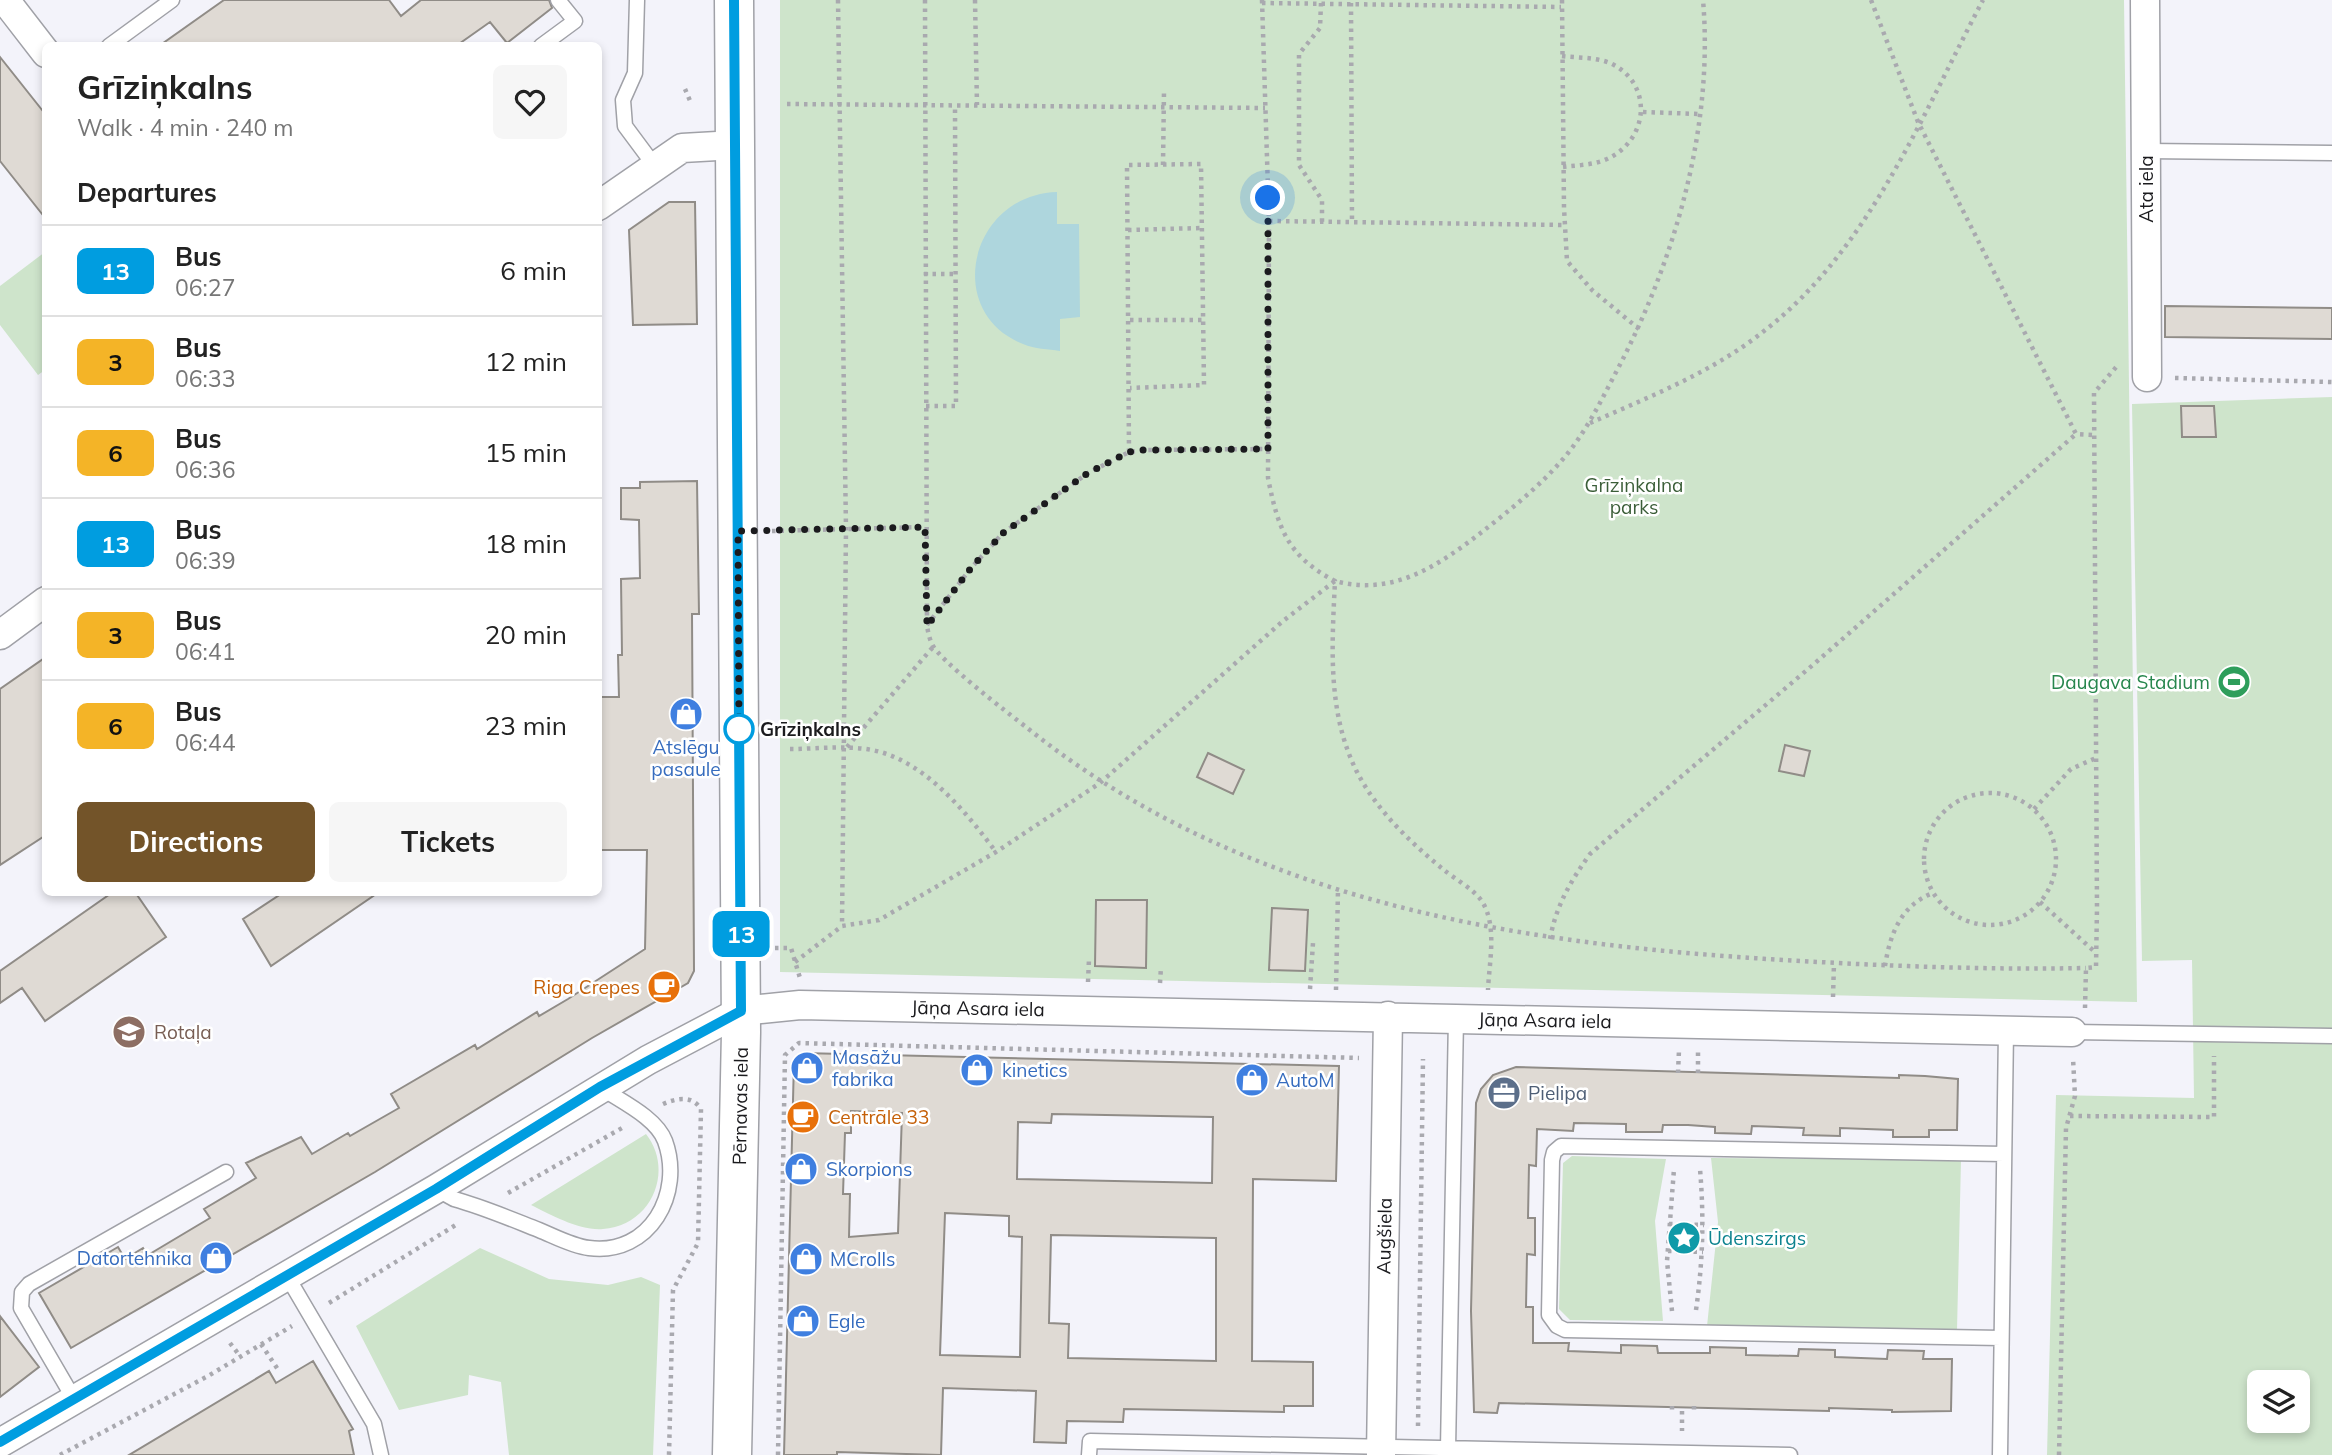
<!DOCTYPE html>
<html lang="en">
<head>
<meta charset="utf-8">
<style>
  body { margin:0; font-family:Mulish,sans-serif; background:#f6f6f6; color:#222; height:100vh; display:flex; flex-direction:column; font-size:26px; white-space:nowrap }
  * { box-sizing:border-box; margin:0 }
  p { font-size:23px; color:#767676 }
  .icon { flex:none; width:38px; height:38px; fill:none; stroke:currentColor; stroke-width:2; stroke-linecap:round; stroke-linejoin:round }
  .map { position:relative; flex:1; overflow:hidden }
  .side { position:absolute; left:42px; top:42px; width:560px; height:854px; display:flex; flex-direction:column; background:#fff; border-radius:10px; box-shadow:0 4px 10px #0003 }
  .side>* { flex:none }
  .badge { padding:0 14px; border-radius:10px; font-size:24px; line-height:46px }
  .tools { position:absolute; left:2247px; top:1370px; display:grid; gap:14px }
  .tools a { display:grid; place-items:center; width:63px; height:63px; border-radius:10px; background:#fff; box-shadow:0 4px 10px #0003; font-size:35px }
  .you { position:absolute; width:35px; height:35px; margin:-18px; border:5px solid #fff; border-radius:50%; background:#1a73e8; box-shadow:0 0 0 10px #1a73e833 }
  .map>.badge { position:absolute; translate:-50% -50%; box-shadow:0 0 0 4px #fff }
  h2 { padding:0 35px; font-size:26px; line-height:63px }
  .round { display:grid; place-items:center; flex:none; width:74px; height:74px; border-radius:10px; background:#f6f6f6 }
  .headline { display:flex; align-items:center; justify-content:space-between; height:119px; padding:0 35px }
  h1 { font-size:33px; font-weight:700; line-height:52px }
  .action { display:flex; gap:14px; margin-top:auto; padding:14px 35px }
  .action a { flex:1; height:80px; border-radius:10px; background:#735429; color:#fff; font-size:28px; font-weight:700; line-height:80px; text-align:center }
  .action a+a { background:#f6f6f6; color:#222 }
  ul { padding:0; list-style:none }
  li { display:flex; align-items:center; gap:21px; height:91px; padding:0 35px; border-top:2px solid #e0e0e0 }
  li div { flex:1 }
  li b { display:block; font-size:26px }
  li em { font-style:normal }
  li .badge { min-width:77px; font-weight:700; text-align:center }
  .map>svg:first-child { display:block }
</style>
</head>
<body>
<div class="map">
<svg width="2332" height="1455" viewBox="0 0 2332 1455">
  <rect width="100%" height="100%" fill="#f3f3fa"/>
  <path fill="#cee4cb" fill-rule="evenodd" d="M780 0H2124L2137 1002 780 972Z
    M45 252V370L38 375 0 325V286Z
    M2332 397V1455H2047L2056 1095 2194 1098 2192 960 2142 961 2132 404ZM2259 1382H2298V1421H2259Z
    M646 1134C675 1171 651 1226 603 1229 580 1231 551 1215 531 1205Z
    M1572 1156 1666 1159 1655 1221 1663 1321 1570 1320 1559 1309 1563 1163Z
    M1711 1158 1961 1160 1957 1330 1707 1326 1718 1222Z
    M480 1248 549 1279 608 1285 641 1277 660 1285 653 1455H509L501 1382 469 1375 468 1395 399 1410 356 1326Z"/>
  <path fill="#aed6dd" d="M1057 192V224H1079L1080 317 1060 319V351C1048 349 1035 349 1023 344 943 313 969 195 1057 192Z"/>
  <path fill="#dfdad4" stroke="#908c87" stroke-width="2" fill-rule="evenodd" d="M224 0H389L401 16 421 0H549L552 8 507 43 490 22 456 46H159Z
    M0 57 46 115V219L0 161Z
    M669 202H695L697 324 633 325 629 230Z
    M2165 306 2332 308V339L2165 337Z
    M2181 406H2214L2216 437H2182Z
    M697 481 699 614H692L694 971 688 983 592 1038 375 1172 71 1348 39 1293 118 1247 125 1259 143 1248 148 1255 210 1218 204 1209 256 1178 246 1163 301 1137 312 1154 348 1133 350 1136 399 1108 391 1094 475 1045 477 1049 537 1012 539 1016 568 999 645 949 647 850H598L601 697H619L618 655H622L621 579 640 578 639 520 621 519V488H640V482Z
    M46 657V835L0 865V689Z
    M1785 745 1810 751 1804 776 1779 771Z
    M1208 753 1244 770 1233 794 1197 777Z
    M113 892H135L166 937 45 1021 22 988 0 1003V971Z
    M284 892H379L271 966 243 919Z
    M1096 900H1147L1146 968 1095 966Z
    M1272 908 1308 910 1305 971 1269 970Z
    M802 1053 1339 1066 1336 1181 1253 1179 1252 1361 1313 1362V1406H1284V1412L1124 1409 1123 1422 1067 1421 1066 1443 1034 1442 1036 1391 943 1388 941 1455 837 1452V1455H784L794 1061ZM851 1111 902 1113 898 1233 849 1237 850 1194H843L845 1133H851ZM1052 1114 1213 1117 1212 1183 1017 1179 1018 1122 1051 1123ZM945 1213 1009 1216V1236L1022 1237 1020 1357 940 1355ZM1051 1235 1216 1238V1361L1068 1358 1069 1324 1049 1323Z
    M1516 1067 1899 1078V1075L1925 1076 1958 1079 1957 1130H1929V1137H1893V1130L1840 1128V1136L1803 1135 1804 1128 1752 1126 1751 1134 1715 1133V1127L1688 1125H1663L1662 1132H1626V1124L1574 1123 1573 1131 1537 1129 1536 1166 1529 1165 1528 1218H1535V1255L1527 1254 1526 1307H1533V1343H1569L1568 1351 1621 1353V1345L1657 1346 1658 1353H1710V1347L1746 1348V1355L1798 1356 1799 1349 1835 1350V1357L1887 1359 1888 1350 1924 1351 1923 1359H1952L1951 1411 1892 1412V1410L1829 1408V1411L1499 1403 1497 1413 1474 1412 1471 1311 1476 1103 1481 1089 1493 1075Z
    M0 1316 39 1367 0 1397Z
    M313 1361 353 1429 349 1431 354 1455H129L269 1371 276 1383Z"/>
  <g fill="none" stroke-linecap="round" stroke-linejoin="round">
    <defs>
      <path id="service" d="M637 0 635 73 623 100 625 126 654 165
        M109 46 172 0
        M541 46 575 21 558 0
        M2146 151 2332 153
        M2072 1032 2332 1036
        M436 1189 454 1199C483 1207 511 1219 539 1230 554 1236 572 1246 589 1248 650 1256 684 1193 665 1141 656 1117 620 1101 600 1087
        M287 1276 374 1424 381 1455
        M2001 1338 1565 1330 1557 1326 1549 1315 1552 1160 1554 1152 1561 1146 2004 1154
        M74 1399 21 1308 22 1292 29 1284 226 1172
        M1448 1449 1456 1018
        M1089 1455 1090 1441 1790 1455
        M2000 1455 2006 1030"/>
      <path id="minor" d="M5 0 46 53
        M2145 0 2147 377
        M598 206 682 148 735 145
        M0 635 46 601
        M0 1443 436 1189 648 1060 741 1011 800 1005 2072 1032
        M1381 1455 1388 1016"/>
      <path id="primary" d="M732 1455 741 1032 734 0"/>
    </defs>
    <use href="#service" stroke="#a0a1a7" stroke-width="17"/>
    <use href="#minor" stroke="#a0a1a7" stroke-width="31"/>
    <use href="#primary" stroke="#a0a1a7" stroke-width="41"/>
    <path stroke="#a9a9af" stroke-width="4.5" stroke-dasharray="3.5 5" stroke-linecap="butt" d="M838 0 846 529 842 926
      M925 0 927 626C928 631 929 638 932 644 939 660 1008 713 1026 727 1244 902 1513 944 1784 960 1885 966 1985 970 2086 968
      M975 0 977 105
      M1262 0 1269 221 1268 478C1278 528 1287 556 1335 581 1332 645 1327 711 1356 770 1376 810 1410 842 1444 870 1455 879 1473 889 1481 900 1498 924 1489 963 1488 990
      M1562 0 1564 208 1567 261 1592 290 1639 329
      M1871 0 1918 122 2076 434 2093 435
      M1262 3 1561 7
      M1321 3 1320 28 1299 54V165L1322 200V222
      M1351 3 1352 223
      M1562 56C1578 58 1595 57 1610 63 1652 82 1650 136 1611 157 1597 165 1579 165 1563 167
      M685 89 691 103
      M787 104 1265 108
      M1643 112 1699 114
      M1163 165 1164 91
      M1269 221 1564 225
      M1128 230 1202 228
      M924 274H957
      M1130 320H1203
      M2175 378 2332 382
      M926 406H956L955 105
      M1590 423C1649 397 1713 372 1764 331 1869 250 1922 115 1983 0
      M1129 452 1127 165 1201 164 1204 385 1130 388
      M772 531 925 527
      M927 625 971 568 1003 533 1088 473 1129 452 1144 450 1267 449
      M847 747 933 647
      M790 749C817 749 845 745 872 750 924 760 966 812 996 852
      M1924 859a66 66 0 1 1 132 0a66 66 0 1 1-132 0Z
      M2034 809 2071 769 2096 758
      M2040 902 2096 953
      M1550 939C1556 906 1570 882 1590 854L1814 664 2076 434
      M775 948H791L800 978
      M795 962 842 926 879 920 996 852 1100 783 1283 621 1335 581C1391 596 1435 568 1478 535 1509 511 1544 483 1568 453 1587 429 1600 403 1614 376 1674 264 1714 128 1703 0
      M1885 966C1890 934 1901 905 1933 893
      M1088 982 1089 959
      M1160 983 1161 967
      M1310 989 1313 943
      M1336 990 1338 889
      M1833 997 1834 963
      M2085 1008 2086 968 2096 967 2097 908 2094 393 2117 366
      M1678 1073 1679 1050
      M1698 1073V1051
      M663 1104C677 1098 692 1095 701 1109L698 1243 673 1290 669 1455
      M2070 1116 2214 1117V1056
      M508 1193 622 1128
      M1669 1224 1704 1225
      M1668 1251 1703 1252
      M329 1303 459 1223
      M1696 1310C1703 1261 1704 1217 1700 1169
      M1672 1311 1667 1261 1674 1169
      M230 1343 240 1356
      M261 1344 279 1371
      M1672 1406V1411
      M1694 1406V1411
      M1682 1411V1431
      M1418 1426 1423 1059
      M60 1455 208 1376 292 1326
      M778 1455 785 1055 799 1043 1359 1058
      M2059 1455 2066 1128 2075 1096 2073 1058"/>
    <use href="#service" stroke="#fff" stroke-width="14"/>
    <use href="#minor" stroke="#fff" stroke-width="28"/>
    <use href="#primary" stroke="#fff" stroke-width="38"/>
  </g>
  <g fill="none" stroke-linecap="round" stroke-linejoin="round">
    <defs>
      <path id="line" d="M0 1442 436 1189 600 1087 741 1011 734 0"/>
    </defs>
    <use href="#line" stroke="#fff" stroke-width="16"/>
    <use href="#line" stroke="#009de0" stroke-width="10"/>
    <path stroke="#1b1b1e" stroke-width="7" stroke-dasharray="0 12.6" d="M739 729 738 531 925 527 927 626 971 568 1003 533 1088 473 1129 452 1144 450 1268 449V198"/>
  </g>
  <defs>
    <symbol id="stadium-disc" viewBox="-11 -11 22 22"><circle r="9.5" fill="#2e9e5b" stroke="#fff"/><path d="M0-5a6.5 5 0 1 0 0 10a6.5 5 0 1 0 0-10ZM-3.5-1.8h7v3.6h-7Z" fill="#fff"/></symbol>
    <symbol id="shop-disc" viewBox="-11 -11 22 22"><circle r="9.5" fill="#3f7fe0" stroke="#fff"/><path d="M-5-2.5h2.3a2.7 3.5 0 0 1 5.4 0H5L5.5 6h-11ZM-1.5-2.5h3a1.5 2.3 0 0 0-3 0Z" fill="#fff"/></symbol>
    <symbol id="cafe-disc" viewBox="-11 -11 22 22"><circle r="9.5" fill="#e8710a" stroke="#fff"/><path d="M-5.5-4.5H6V0H3Q3 3.5 0 3.5H-2.5Q-5.5 3.5-5.5 0ZM3-3.2v2h1.7v-2ZM-6 4.5H4V6H-6Z" fill="#fff"/></symbol>
    <symbol id="school-disc" viewBox="-11 -11 22 22"><circle r="9.5" fill="#8d6e63" stroke="#fff"/><path d="M0-5L7-2L0 1L-7-2ZM-4 1L0 2.5L4 1V4Q0 6-4 4Z" fill="#fff"/></symbol>
    <symbol id="office-disc" viewBox="-11 -11 22 22"><circle r="9.5" fill="#5c6f8a" stroke="#fff"/><path d="M-6-3h4V-5.5h4V-3h4V5H-6ZM-1-4.5V-3h2v-1.5ZM-6 0V1H6V0Z" fill="#fff"/></symbol>
    <symbol id="sight-disc" viewBox="-11 -11 22 22"><circle r="9.5" fill="#0f9aa8" stroke="#fff"/><path d="M0-6L1.8-2.2L6-1.7L2.9 1.2L3.7 5.4L0 3.3L-3.7 5.4L-2.9 1.2L-6-1.7L-1.8-2.2Z" fill="#fff"/></symbol>
  </defs>
  <g fill-rule="evenodd">
    <use href="#stadium-disc" x="2215" y="663" width="38" height="38"/>
    <use href="#shop-disc" x="667" y="695" width="38" height="38"/>
    <use href="#cafe-disc" x="645" y="968" width="38" height="38"/>
    <use href="#school-disc" x="110" y="1013" width="38" height="38"/>
    <use href="#shop-disc" x="788" y="1049" width="38" height="38"/>
    <use href="#shop-disc" x="958" y="1051" width="38" height="38"/>
    <use href="#shop-disc" x="1233" y="1061" width="38" height="38"/>
    <use href="#office-disc" x="1485" y="1074" width="38" height="38"/>
    <use href="#cafe-disc" x="784" y="1098" width="38" height="38"/>
    <use href="#shop-disc" x="782" y="1150" width="38" height="38"/>
    <use href="#sight-disc" x="1665" y="1219" width="38" height="38"/>
    <use href="#shop-disc" x="197" y="1239" width="38" height="38"/>
    <use href="#shop-disc" x="787" y="1240" width="38" height="38"/>
    <use href="#shop-disc" x="784" y="1302" width="38" height="38"/>
  </g>
  <circle fill="#fff" stroke="#009de0" stroke-width="3.5" cx="739" cy="729" r="14"/>
  <g text-anchor="middle" stroke-width="5" stroke-linejoin="round" paint-order="stroke">
    <g font-size="19" fill="#1b1b1e" stroke="#fff">
      <text transform="translate(2146 189) rotate(-90)" y="7">Ata iela</text>
      <text transform="translate(978 1008) rotate(1)" y="7">Jāņa Asara iela</text>
      <text transform="translate(1545 1020) rotate(1)" y="7">Jāņa Asara iela</text>
      <text transform="translate(740 1106) rotate(-89)" y="7">Pērnavas iela</text>
      <text transform="translate(1384 1236) rotate(-89)" y="7">Augšiela</text>
    </g>
    <g font-size="19" fill="#3b5e38" stroke="#fff">
      <text x="1634" y="492">Grīziņkalna<tspan x="1634" dy="22">parks</tspan></text>
    </g>
    <g font-size="19" fill="#27864d" stroke="#fff" text-anchor="end">
      <text x="2210" y="689">Daugava Stadium</text>
    </g>
    <g font-size="19" font-weight="bold" fill="#1b1b1e" stroke="#fff" text-anchor="start">
      <text x="760" y="736">Grīziņkalns</text>
    </g>
    <g font-size="19" fill="#366cbe" stroke="#fff" text-anchor="start">
      <text x="686" y="754" text-anchor="middle">Atslēgu<tspan x="686" dy="22">pasaule</tspan></text>
      <text x="832" y="1064">Masāžu<tspan x="832" dy="22">fabrika</tspan></text>
      <text x="1002" y="1077">kinetics</text>
      <text x="1276" y="1087">AutoM</text>
      <text x="826" y="1176">Skorpions</text>
      <text x="192" y="1265" text-anchor="end">Datortehnika</text>
      <text x="830" y="1266">MCrolls</text>
      <text x="828" y="1328">Egle</text>
    </g>
    <g font-size="19" fill="#c56008" stroke="#fff" text-anchor="end">
      <text x="640" y="994">Riga Crepes</text>
      <text x="828" y="1124" text-anchor="start">Centrāle 33</text>
    </g>
    <g font-size="19" fill="#785e54" stroke="#fff" text-anchor="start">
      <text x="154" y="1039">Rotaļa</text>
    </g>
    <g font-size="19" fill="#4e5e75" stroke="#fff" text-anchor="start">
      <text x="1528" y="1100">Pielipa</text>
    </g>
    <g font-size="19" fill="#0d838f" stroke="#fff" text-anchor="start">
      <text x="1708" y="1245">Ūdenszirgs</text>
    </g>
  </g>
</svg>
<div class="tools">
<a><svg class="icon" aria-label="layers" viewBox="0 0 24 24"><path d="M12 4l9 5-9 5-9-5zM3 14l9 5 9-5"/></svg></a>
</div>
<div class="you" style="left:1268px;top:198px"></div>
<b class="badge" style="left:741px;top:934px;background:#009de0;color:#fff">13</b>
<section class="side">
<div class="headline"><div><h1>Grīziņkalns</h1><p>Walk · 4 min · 240 m</p></div><a class="round"><svg class="icon" aria-label="heart" viewBox="0 0 24 24"><path d="M12 20l-8-8c-3-5 5-10 8-4 3-6 11-1 8 4z"/></svg></a></div>
<h2>Departures</h2>
<ul>
<li><span class="badge" style="background:#009de0;color:#fff">13</span><div><b>Bus</b><p>06:27</p></div><em>6 min</em></li>
<li><span class="badge" style="background:#f4b427;color:#111">3</span><div><b>Bus</b><p>06:33</p></div><em>12 min</em></li>
<li><span class="badge" style="background:#f4b427;color:#111">6</span><div><b>Bus</b><p>06:36</p></div><em>15 min</em></li>
<li><span class="badge" style="background:#009de0;color:#fff">13</span><div><b>Bus</b><p>06:39</p></div><em>18 min</em></li>
<li><span class="badge" style="background:#f4b427;color:#111">3</span><div><b>Bus</b><p>06:41</p></div><em>20 min</em></li>
<li><span class="badge" style="background:#f4b427;color:#111">6</span><div><b>Bus</b><p>06:44</p></div><em>23 min</em></li>
</ul>
<div class="action"><a>Directions</a><a>Tickets</a></div>
</section>
</div>
</body>
</html>
